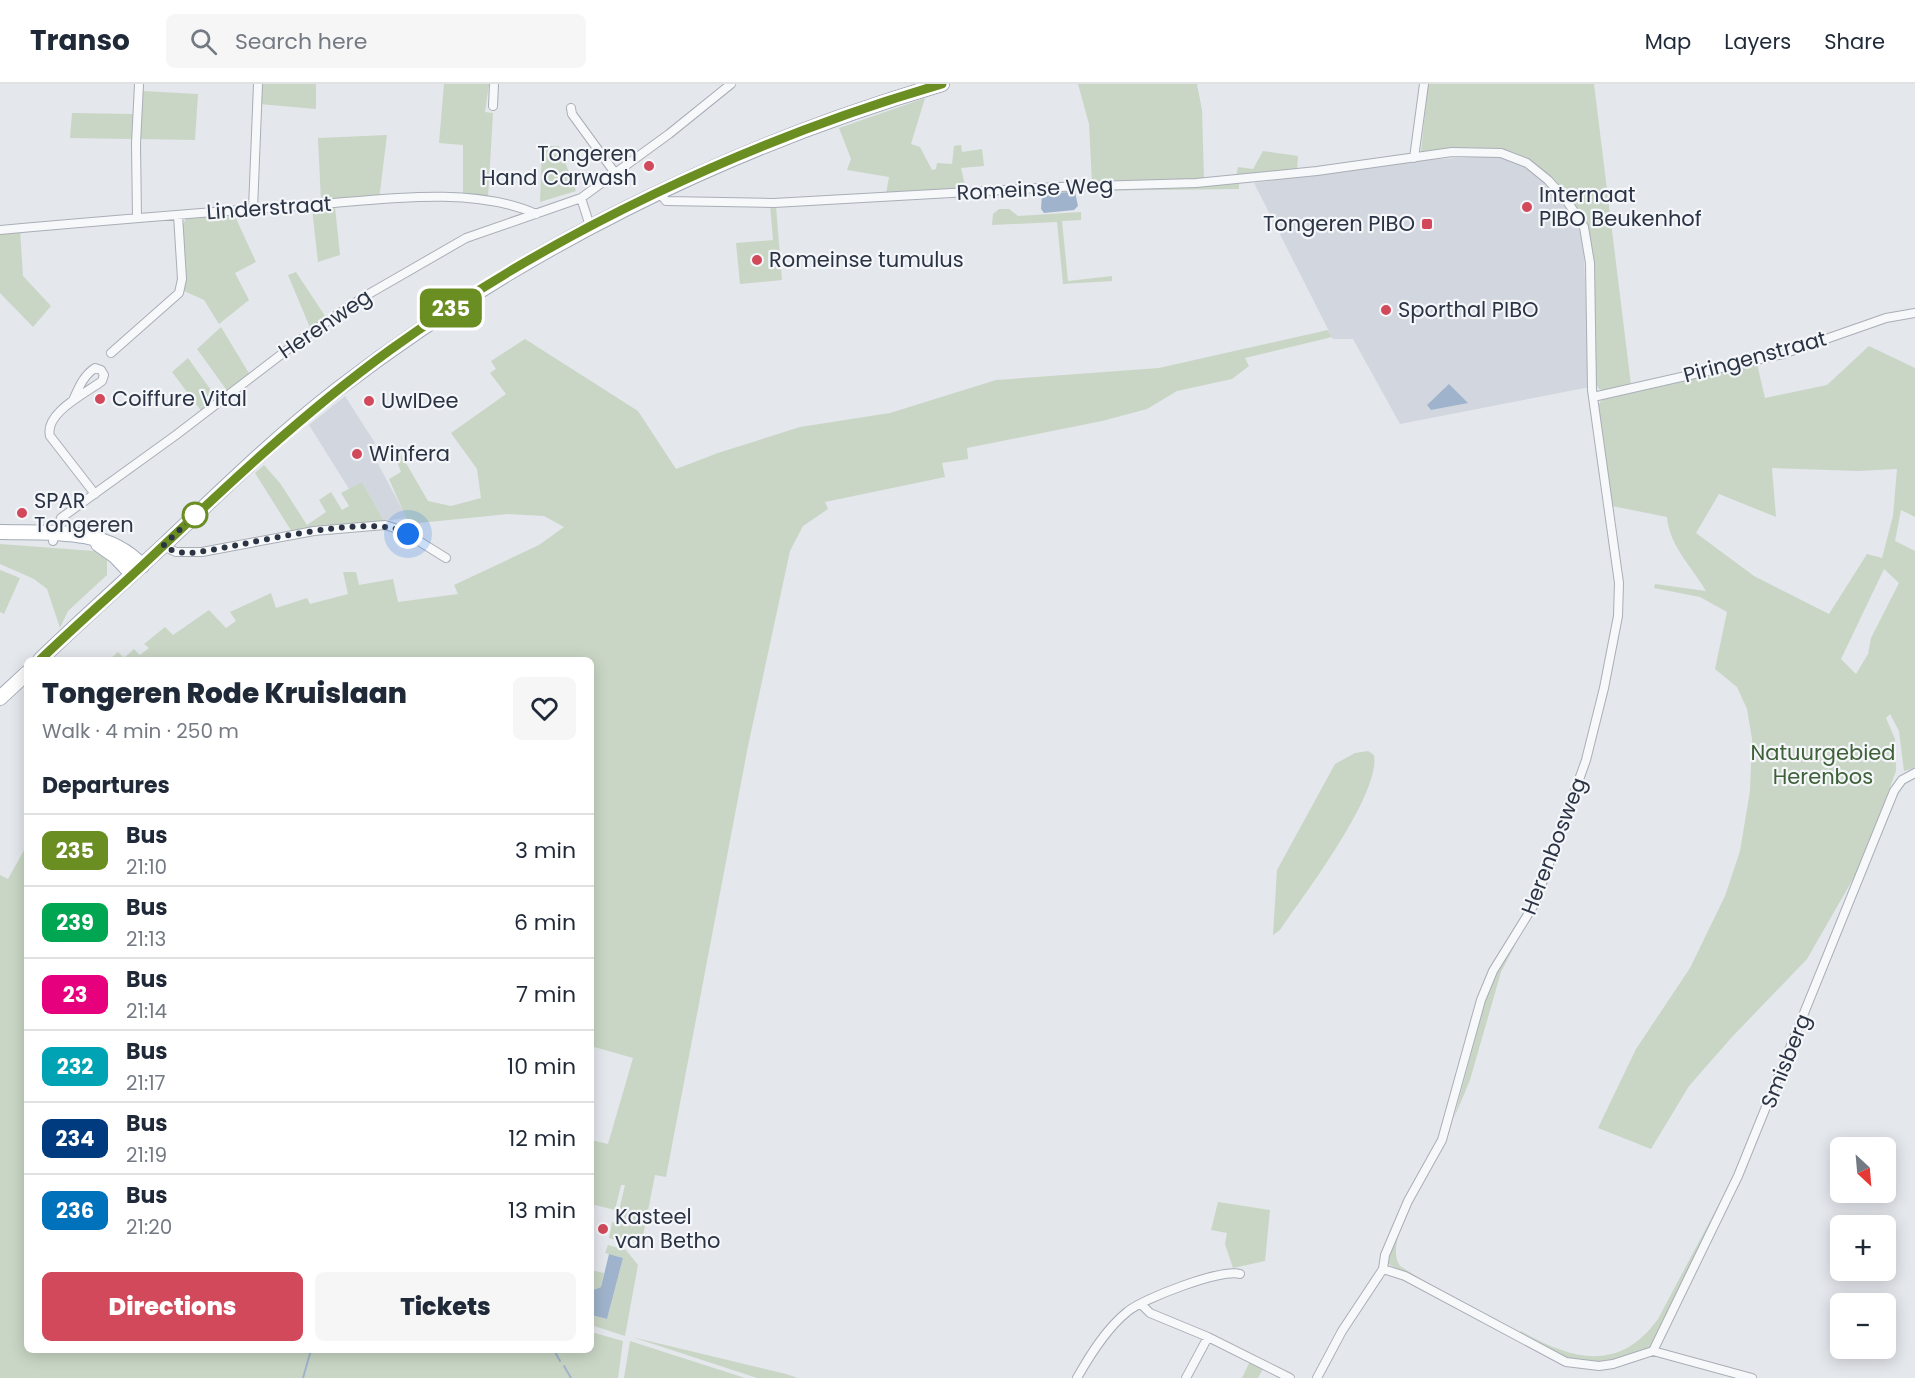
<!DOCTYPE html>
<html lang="en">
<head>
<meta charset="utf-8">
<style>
  body { margin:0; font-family:Poppins,sans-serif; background:#f6f6f7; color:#1f2937; height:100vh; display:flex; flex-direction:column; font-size:22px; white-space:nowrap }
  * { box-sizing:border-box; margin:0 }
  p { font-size:20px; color:#747a83 }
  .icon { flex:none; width:33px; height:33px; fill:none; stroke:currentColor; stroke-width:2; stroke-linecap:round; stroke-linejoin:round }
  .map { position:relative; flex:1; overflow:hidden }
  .panel { position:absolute; left:24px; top:573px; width:570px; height:696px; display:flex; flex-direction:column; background:#fff; border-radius:9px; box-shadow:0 3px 15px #0003 }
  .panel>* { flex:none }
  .badge { padding:0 12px; border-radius:9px; font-size:21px; line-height:39px }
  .needle { width:39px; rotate:154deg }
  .fabs { position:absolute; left:1830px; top:1053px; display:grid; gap:12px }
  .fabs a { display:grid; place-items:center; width:66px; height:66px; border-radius:9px; background:#fff; box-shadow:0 3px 15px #0003; font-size:30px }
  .you { position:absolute; width:30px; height:30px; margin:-15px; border:4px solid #fff; border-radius:50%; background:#1a73e8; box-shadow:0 0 0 9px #1a73e833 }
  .map>.badge { position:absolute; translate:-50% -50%; box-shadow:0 0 0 3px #fff }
  h2 { padding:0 18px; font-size:22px; line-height:54px }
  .round { display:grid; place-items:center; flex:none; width:63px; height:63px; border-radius:9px; background:#f6f6f7 }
  .summary { display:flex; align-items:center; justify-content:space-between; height:102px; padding:0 18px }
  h1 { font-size:28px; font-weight:800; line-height:45px }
  .action { display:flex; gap:12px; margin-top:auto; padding:12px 18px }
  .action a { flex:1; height:69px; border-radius:9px; background:#d1495b; color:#fff; font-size:24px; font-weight:800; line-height:69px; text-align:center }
  .action a+a { background:#f6f6f7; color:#1f2937 }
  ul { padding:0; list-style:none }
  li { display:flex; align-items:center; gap:18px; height:72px; padding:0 18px; border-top:2px solid #e0e1e3 }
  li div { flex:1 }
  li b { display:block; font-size:22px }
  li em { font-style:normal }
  li .badge { min-width:66px; font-weight:700; text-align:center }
  header { display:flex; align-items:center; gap:36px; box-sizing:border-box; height:84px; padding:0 30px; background:#fff; border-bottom:2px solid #e0e1e3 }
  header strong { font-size:28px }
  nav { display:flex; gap:33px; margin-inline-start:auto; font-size:21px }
  .search { width:420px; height:54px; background:#f6f6f7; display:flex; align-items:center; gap:15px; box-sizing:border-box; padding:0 21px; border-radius:9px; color:#747a83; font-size:22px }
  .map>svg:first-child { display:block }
</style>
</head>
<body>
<header>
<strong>Transo</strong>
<div class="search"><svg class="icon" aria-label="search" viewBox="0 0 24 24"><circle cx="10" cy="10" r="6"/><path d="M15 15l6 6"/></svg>Search here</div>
<nav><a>Map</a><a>Layers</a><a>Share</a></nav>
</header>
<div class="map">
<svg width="1915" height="1294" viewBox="0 0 1915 1294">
  <rect width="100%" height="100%" fill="#e4e7ec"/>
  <path fill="#d2d6de" d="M1490 72 1509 74 1528 84 1563 118 1583 152 1590 303 1400 340 1353 255H1333L1254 99 1408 77Z
    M345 312 375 359 369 363 407 434 384 437 362 398 349 405 309 341Z"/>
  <path fill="#c9d6c5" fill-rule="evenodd" d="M262 0H316V25L259 20Z
    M444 0H489L485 28 493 29 488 114 463 110V61L439 59Z
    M1078 0H1197L1202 26 1204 96 1092 98 1089 40Z
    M1428 0H1594L1631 301 1605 307 1599 305 1595 298 1588 150 1533 81V78C1493 59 1463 63 1421 68Z
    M142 7 198 10 195 56 140 55Z
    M925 14 911 60 920 63 932 86 936 85 937 79 952 80 954 62 961 61 962 68 982 65 984 82 961 84 966 106 886 110 889 93 847 86 851 75 839 44Z
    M72 29 133 30 132 55 70 54Z
    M387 51 379 116 321 117 318 54Z
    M542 62H559L576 107 540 118Z
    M1263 67 1298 72 1297 87 1236 93 1238 83 1253 85Z
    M1239 100V105L1079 107V104Z
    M770 121 776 122 782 196 740 200 736 159 773 156Z
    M335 123 340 171 318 178 312 124Z
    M999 125H1009L1018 132 1081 128V136L1062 137 1068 197 1112 192V197L1063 200 1057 138 992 141 993 130Z
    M234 130 256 178 235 189 249 216 219 240 204 216 184 207 182 142 187 133Z
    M20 146 23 192 51 222 33 243 0 209V149Z
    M296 188 327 235 311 246 288 191Z
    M221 243 250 291 228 308 197 265Z
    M1328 246 1332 253 1245 274 1249 282 1232 295 1177 307 1147 325 1102 337 967 364 968 375 942 379 945 393 825 418 828 425 803 442 790 467 748 662 666 1093 655 1091 643 1152 626 1159 609 1154 612 1138 616 1139 625 1101H621L615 1126 591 1120V1056L608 1060 633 974 591 962V576H109L118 568 124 574 134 565 140 571 149 564 144 560 165 543 173 551 209 526 226 544 236 537 230 528 271 509 276 524 307 514 310 520 348 510 343 488H356L359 501 393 495 398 518 458 510 454 501 539 461 564 443 544 432 508 430 409 440 389 395 401 388 393 367H399L428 417 451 422 481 414 477 385 451 349 506 310 490 289 496 285 491 277 525 255 638 327 676 385 718 369 800 343 890 329 996 296 1159 284Z
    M1869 262 1915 284V433L1901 426 1895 457 1915 467V684L1904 687 1899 647 1890 630 1886 634 1895 655 1896 687 1861 781 1807 875 1732 953 1689 1002 1651 1065 1598 1044 1636 965 1690 884 1725 812 1740 767 1750 707 1752 655 1747 625 1737 603 1715 585 1727 528 1700 513 1654 504 1655 500 1706 507C1692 483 1669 461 1667 433L1612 422 1597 324 1602 315 1608 313 1757 280 1765 314 1827 301ZM1772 384 1858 387 1897 385 1893 432 1882 474 1867 470 1829 530 1754 492 1696 449 1719 410 1776 433ZM1884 485 1899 499 1871 554 1868 570 1856 590 1841 575Z
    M188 274 218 316 202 328 172 288Z
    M264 381 280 399 307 441 326 428 319 416 331 408 342 426 349 422 341 409 362 398 384 437 292 448 255 389Z
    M0 460 94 467 107 476V491L68 527 60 544 47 505 34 495 0 480Z
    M0 486 20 494 4 530 0 528Z
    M1368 667 1374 671C1381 710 1304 811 1280 846L1273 851 1277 786 1335 680 1355 669Z
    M27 761V1266H591V1248L623 1257 618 1294H0V791L8 795Z
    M1516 859 1501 888 1470 996 1454 1034 1486 914 1496 886Z
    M1729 1101 1731 1103 1654 1261C1645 1268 1636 1270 1625 1273 1578 1286 1560 1271 1519 1250L1521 1247C1572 1276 1619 1289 1658 1235Z
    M1218 1118 1270 1126 1265 1177 1233 1184 1225 1160 1227 1149 1211 1146Z
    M1405 1130C1401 1145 1390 1168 1400 1182L1441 1208 1390 1181 1387 1176Z
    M608 1161 626 1166 638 1181 625 1252 591 1241V1231L607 1235 623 1174 605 1169Z
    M591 1186 604 1189 601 1203 591 1207Z
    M632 1253 786 1290 798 1294H757Z
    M630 1257 745 1294H624Z
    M1250 1277 1264 1283 1258 1294H1242Z"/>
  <path fill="#9fb4cc" d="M1075 108 1078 122 1074 126 1044 129 1041 125 1042 109Z
    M1449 300 1468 319 1431 326 1427 321Z
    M609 1170 623 1174 607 1235 591 1231V1207L601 1203Z"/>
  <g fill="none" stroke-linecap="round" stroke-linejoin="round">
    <path stroke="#9fb4cc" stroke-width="2" d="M554 1266 560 1277
      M564 1282 571 1294
      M303 1294 311 1266"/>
    <defs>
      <path id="minor" d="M493 22 494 0
        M571 24 572 30 615 89
        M1414 74 1424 0
        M659 108 666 117 774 119 1058 103 1196 99 1317 87 1452 68 1501 69 1527 79 1548 96 1567 117 1584 143 1590 179 1592 306 1619 499 1618 532 1604 604 1586 676 1535 819 1493 887 1481 916 1442 1056 1408 1117 1385 1171 1383 1185 1342 1247 1317 1294
        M581 114 590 142
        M253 125 258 0
        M137 134 136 60 139 0
        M0 146C103 137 206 128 310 121 379 116 472 101 536 130
        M111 269 179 209 182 195 178 131
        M1593 313 1783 270 1886 234 1915 229
        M74 314C79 303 84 291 95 284L101 286 104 291 102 297C86 309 44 329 50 352L95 410
        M53 457 61 434 176 351 304 253 367 211 466 154 581 114 669 50 731 0
        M163 462 176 468H202L314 447 385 441 401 446 446 474
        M1383 1185 1405 1192 1566 1278 1599 1282 1613 1280 1653 1267
        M1141 1220 1150 1229 1208 1253 1290 1294
        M1653 1267 1738 1092 1894 707 1902 696 1915 689
        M1653 1267 1752 1294
        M1077 1294C1090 1271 1106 1245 1127 1228 1142 1215 1222 1184 1240 1190
        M1186 1294 1208 1253"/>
      <path id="primary" d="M0 448C48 449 107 443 142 482
        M98 460 115 472 132 490
        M40 576C80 537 123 499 164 461 220 408 276 353 338 305 518 167 724 64 942 0
        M0 614 27 589"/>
    </defs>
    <use href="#minor" stroke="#a9aeb7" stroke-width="10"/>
    <use href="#primary" stroke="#a3abb8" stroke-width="16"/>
    <use href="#minor" stroke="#f7f8fa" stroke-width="8"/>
    <use href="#primary" stroke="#fff" stroke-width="14"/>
  </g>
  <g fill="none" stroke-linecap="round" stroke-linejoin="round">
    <defs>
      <path id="line" d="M40 576C74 543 110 512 144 480 223 405 302 330 390 266 553 148 749 56 942 0"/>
    </defs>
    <use href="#line" stroke="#fff" stroke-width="14"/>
    <use href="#line" stroke="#6b8e23" stroke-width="9"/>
    <path stroke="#2b3445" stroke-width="6" stroke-dasharray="0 10.8" d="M195 431 163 462 176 468 191 469C239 464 371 426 408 450"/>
  </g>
  <g fill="#d1495b" stroke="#f4f6f9" stroke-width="2">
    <circle cx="649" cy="82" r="6"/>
    <circle cx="1527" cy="123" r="6"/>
    <rect x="1421" y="134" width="12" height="12" rx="3"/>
    <circle cx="757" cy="176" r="6"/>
    <circle cx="1386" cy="226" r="6"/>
    <circle cx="100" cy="315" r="6"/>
    <circle cx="369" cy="317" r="6"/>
    <circle cx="357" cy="370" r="6"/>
    <circle cx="22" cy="429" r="6"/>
    <circle cx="603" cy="1145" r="6"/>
  </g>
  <circle fill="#fff" stroke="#6b8e23" stroke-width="3" cx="195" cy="431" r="12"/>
  <g text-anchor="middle" stroke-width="4.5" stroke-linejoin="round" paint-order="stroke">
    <g font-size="21" fill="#2b3445" stroke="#f4f6f9" text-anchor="start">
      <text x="637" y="77" text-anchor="end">Tongeren<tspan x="637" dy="24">Hand Carwash</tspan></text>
      <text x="1539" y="118">Internaat<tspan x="1539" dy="24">PIBO Beukenhof</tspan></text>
      <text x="1415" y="147" text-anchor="end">Tongeren PIBO</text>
      <text x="769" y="183">Romeinse tumulus</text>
      <text x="1398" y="233">Sporthal PIBO</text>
      <text x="112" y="322">Coiffure Vital</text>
      <text x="381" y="324">UwIDee</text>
      <text x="369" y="377">Winfera</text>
      <text x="34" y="424">SPAR<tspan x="34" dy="24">Tongeren</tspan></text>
      <text x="615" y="1140">Kasteel<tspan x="615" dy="24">van Betho</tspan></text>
    </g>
    <g font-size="21" fill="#2b3445" stroke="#f4f6f9">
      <text transform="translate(1035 105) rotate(-3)" y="7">Romeinse Weg</text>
      <text transform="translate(269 124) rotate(-4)" y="7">Linderstraat</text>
      <text transform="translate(325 240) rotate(-34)" y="7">Herenweg</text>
      <text transform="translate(1755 273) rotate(-15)" y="7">Piringenstraat</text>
      <text transform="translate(1554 762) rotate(-69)" y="7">Herenbosweg</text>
      <text transform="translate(1786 977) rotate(-68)" y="7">Smisberg</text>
    </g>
    <g font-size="21" fill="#3f6138" stroke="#f4f6f9">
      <text x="1823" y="676">Natuurgebied<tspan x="1823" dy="24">Herenbos</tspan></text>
    </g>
  </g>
</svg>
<div class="fabs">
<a><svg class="needle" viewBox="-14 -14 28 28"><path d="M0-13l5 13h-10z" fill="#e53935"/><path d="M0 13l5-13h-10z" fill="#747a83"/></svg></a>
<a>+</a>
<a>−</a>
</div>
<div class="you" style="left:408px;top:450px"></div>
<b class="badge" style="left:451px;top:224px;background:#6b8e23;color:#fff">235</b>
<section class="panel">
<div class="summary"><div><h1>Tongeren Rode Kruislaan</h1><p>Walk · 4 min · 250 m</p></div><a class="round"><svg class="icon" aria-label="heart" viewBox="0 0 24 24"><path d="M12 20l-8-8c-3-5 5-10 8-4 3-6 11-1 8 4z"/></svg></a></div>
<h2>Departures</h2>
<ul>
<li><span class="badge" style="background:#6b8e23;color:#fff">235</span><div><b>Bus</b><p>21:10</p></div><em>3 min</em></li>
<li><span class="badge" style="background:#00a651;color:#fff">239</span><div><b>Bus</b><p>21:13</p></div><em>6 min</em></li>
<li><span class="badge" style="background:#e6007e;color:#fff">23</span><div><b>Bus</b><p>21:14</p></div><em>7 min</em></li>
<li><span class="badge" style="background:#00a3b4;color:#fff">232</span><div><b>Bus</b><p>21:17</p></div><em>10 min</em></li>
<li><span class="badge" style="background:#003b80;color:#fff">234</span><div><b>Bus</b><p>21:19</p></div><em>12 min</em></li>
<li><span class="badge" style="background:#0072bc;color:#fff">236</span><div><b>Bus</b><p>21:20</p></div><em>13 min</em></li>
</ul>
<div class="action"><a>Directions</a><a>Tickets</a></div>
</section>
</div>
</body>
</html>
